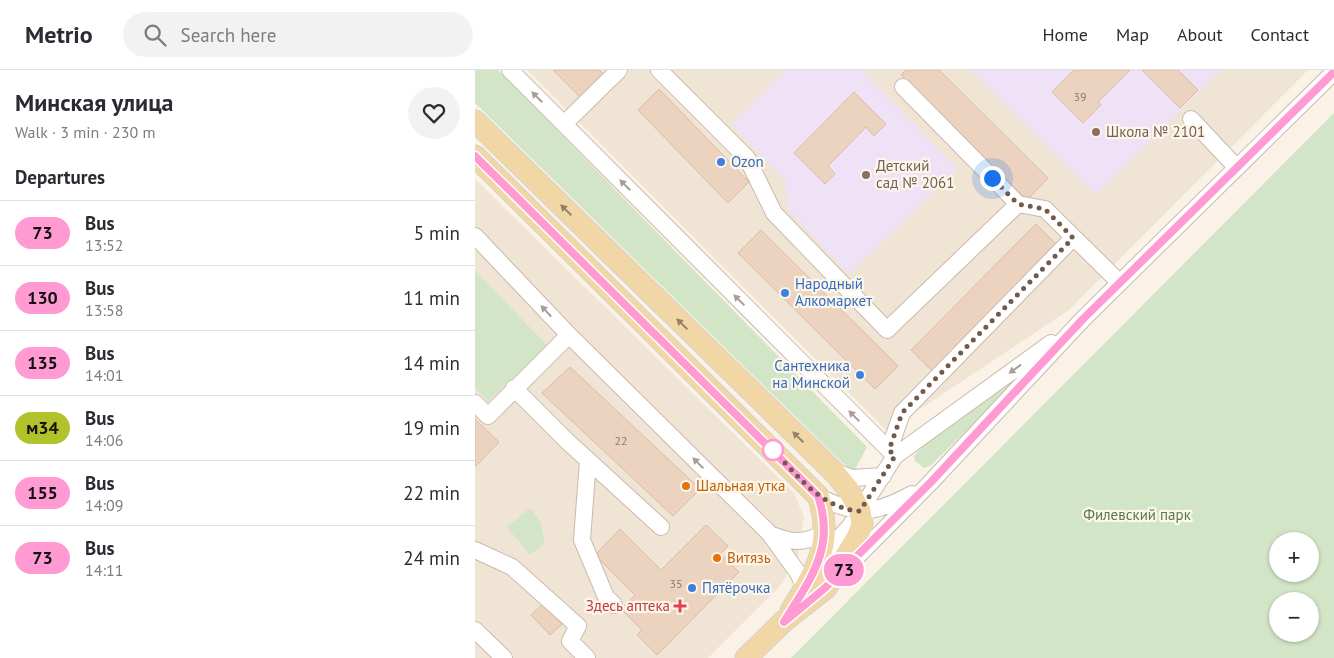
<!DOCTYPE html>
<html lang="en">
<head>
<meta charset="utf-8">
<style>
  body { margin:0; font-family:"PT Sans",sans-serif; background:#f2f2f3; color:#2b2b33; height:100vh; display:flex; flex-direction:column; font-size:19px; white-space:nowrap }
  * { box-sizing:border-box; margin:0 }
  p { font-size:16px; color:#7c7c81 }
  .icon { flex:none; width:28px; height:28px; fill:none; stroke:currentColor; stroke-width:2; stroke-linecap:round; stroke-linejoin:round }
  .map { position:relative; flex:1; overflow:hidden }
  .panel { display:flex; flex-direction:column; background:#fff; width:475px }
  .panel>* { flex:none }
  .badge { padding:0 10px; border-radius:16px; font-size:18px; line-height:32px }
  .fabs { position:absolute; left:794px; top:462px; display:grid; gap:10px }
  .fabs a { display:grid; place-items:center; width:50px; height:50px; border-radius:50%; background:#fff; box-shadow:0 1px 4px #0004; font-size:25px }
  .you { position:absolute; width:25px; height:25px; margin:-12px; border:4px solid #fff; border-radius:50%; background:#1a73e8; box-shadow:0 0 0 8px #1a73e833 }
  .map>.badge { position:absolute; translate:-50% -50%; box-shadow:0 0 0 2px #fff }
  h2 { padding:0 15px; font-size:19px; line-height:45px }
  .round { display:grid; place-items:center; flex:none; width:52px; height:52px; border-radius:26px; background:#f2f2f3 }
  .headline { display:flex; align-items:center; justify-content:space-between; height:85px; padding:0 15px }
  h1 { font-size:24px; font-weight:700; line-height:38px }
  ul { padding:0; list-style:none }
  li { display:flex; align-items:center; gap:15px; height:65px; padding:0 15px; border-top:1px solid #e1e1e2 }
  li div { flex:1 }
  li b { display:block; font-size:19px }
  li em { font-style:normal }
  li .badge { min-width:55px; font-weight:700; text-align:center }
  header { display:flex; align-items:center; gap:30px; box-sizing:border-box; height:70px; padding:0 25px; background:#fff; border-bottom:1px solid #e1e1e2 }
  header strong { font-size:24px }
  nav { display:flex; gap:28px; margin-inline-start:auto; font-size:18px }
  .search { width:350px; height:45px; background:#f2f2f3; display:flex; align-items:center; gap:12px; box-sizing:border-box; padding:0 18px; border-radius:28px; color:#7c7c81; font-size:19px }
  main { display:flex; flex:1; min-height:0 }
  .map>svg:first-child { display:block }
</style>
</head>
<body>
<header>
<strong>Metrio</strong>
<div class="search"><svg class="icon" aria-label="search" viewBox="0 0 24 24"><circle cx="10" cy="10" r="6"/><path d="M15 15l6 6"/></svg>Search here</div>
<nav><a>Home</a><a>Map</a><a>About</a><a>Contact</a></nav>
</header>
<main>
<section class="panel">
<div class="headline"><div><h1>Минская улица</h1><p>Walk · 3 min · 230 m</p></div><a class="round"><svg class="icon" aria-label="heart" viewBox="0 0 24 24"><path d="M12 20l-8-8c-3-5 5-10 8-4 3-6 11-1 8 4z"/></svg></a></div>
<h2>Departures</h2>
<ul>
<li><span class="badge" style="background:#ff9ad2;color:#111">73</span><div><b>Bus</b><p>13:52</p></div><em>5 min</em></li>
<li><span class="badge" style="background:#ff9ad2;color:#111">130</span><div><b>Bus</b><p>13:58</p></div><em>11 min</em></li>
<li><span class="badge" style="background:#ff9ad2;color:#111">135</span><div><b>Bus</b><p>14:01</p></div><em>14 min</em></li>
<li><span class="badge" style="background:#b2c22b;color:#111">м34</span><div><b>Bus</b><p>14:06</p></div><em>19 min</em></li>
<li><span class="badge" style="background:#ff9ad2;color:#111">155</span><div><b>Bus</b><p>14:09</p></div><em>22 min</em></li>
<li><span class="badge" style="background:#ff9ad2;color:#111">73</span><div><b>Bus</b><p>14:11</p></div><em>24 min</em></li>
</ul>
</section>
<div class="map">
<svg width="859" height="588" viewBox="0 0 859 588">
  <rect width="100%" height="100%" fill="#faf2e6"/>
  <path fill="#f0e4d5" d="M52 0H833L594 240 412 361Z
    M0 109 319 423 329 447 323 486 305 516 233 588H0Z"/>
  <path fill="#efe2f6" d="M312 0H386L483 99 374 204 313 140 310 110 256 54Z
    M496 0H746L621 125Z"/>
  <path fill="#d2e5c6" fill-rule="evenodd" d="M0 0H23L392 377 378 403 0 33Z
    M859 43V588H316L318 586ZM802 471H835V504H802ZM802 531H835V564H802Z
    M0 201 72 275 13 331 0 317Z
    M543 301 550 304 455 396 449 398 440 391 439 386 453 370Z
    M55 438 65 451 70 473 55 485 32 457Z"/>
  <path fill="#ecd3c0" stroke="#ddbaa3" d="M78 0H124L129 4 106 28Z
    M431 0H464L573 108 552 130 426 5Z
    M599 0H655L623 32 626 35 608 53 577 22Z
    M667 0H703L723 20 705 38Z
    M184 19 274 112 253 133 163 40Z
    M379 22 411 54 399 66 391 57 353 96 360 104 350 114 319 83Z
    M561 154 583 176 458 302 436 280Z
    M286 160 423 296 400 319 263 183Z
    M95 297 225 419 198 446 67 323Z
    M0 349 24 372 1 396 0 395Z
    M231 455 253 476 245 484 264 502 182 585 162 565 167 560 146 539 160 525 120 485 145 459 186 500Z
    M69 533 87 554 75 565 56 545Z"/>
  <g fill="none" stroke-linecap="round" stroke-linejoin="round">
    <defs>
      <path id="minor" d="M35 0 420 386
        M184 0 272 88 299 143 412 260 543 134 428 17
        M716 49 762 98
        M89 54 144 0
        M543 134 570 139 645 213
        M0 166 94 265 295 464 323 503 330 518
        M39 318 92 371 186 457
        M0 333 13 346 94 265
        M414 380 427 343 598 168
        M113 390 107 470 131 527 139 535
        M358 401 377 408 408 406
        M343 426C381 446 399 445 437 424
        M295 464C316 473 328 474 350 463
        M0 480 37 497 103 556 95 571 112 588
        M346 489 375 456 420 386 576 273
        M368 501 456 412 608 249 859 2
        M0 560 29 588"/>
      <path id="major" d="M0 51 358 401 373 419 385 441 387 454 383 466 351 518 309 551 271 588
        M0 86 343 426C360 474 340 501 316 541"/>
    </defs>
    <use href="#minor" stroke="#cabaad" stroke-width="18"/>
    <use href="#major" stroke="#d7d1cd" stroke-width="23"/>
    <use href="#minor" stroke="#fff" stroke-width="16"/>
    <use href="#major" stroke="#f1d7a5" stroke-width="21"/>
  </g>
  <defs><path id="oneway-solid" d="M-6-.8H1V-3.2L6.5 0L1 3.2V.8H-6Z" transform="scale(1.25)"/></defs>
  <g fill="#a99d95">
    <use href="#oneway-solid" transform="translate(62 27) rotate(-135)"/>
    <use href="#oneway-solid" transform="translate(150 115) rotate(-135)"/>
    <use href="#oneway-solid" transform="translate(264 230) rotate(-135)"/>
    <use href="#oneway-solid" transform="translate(71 241) rotate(-133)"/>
    <use href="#oneway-solid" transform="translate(540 299) rotate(144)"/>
    <use href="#oneway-solid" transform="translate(379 346) rotate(-135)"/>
    <use href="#oneway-solid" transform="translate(223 393) rotate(-135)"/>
  </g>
  <g fill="#978068">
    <use href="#oneway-solid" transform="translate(91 140) rotate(-136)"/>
    <use href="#oneway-solid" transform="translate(207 254) rotate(-136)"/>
    <use href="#oneway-solid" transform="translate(323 367) rotate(-136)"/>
  </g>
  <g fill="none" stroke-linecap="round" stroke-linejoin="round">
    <defs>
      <path id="line" d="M0 86 343 426C361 478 335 509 309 552L350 518 456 412 608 249 859 2"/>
    </defs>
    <use href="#line" stroke="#fff" stroke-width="11"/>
    <use href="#line" stroke="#ff9ad2" stroke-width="8"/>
    <path stroke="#705b4e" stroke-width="5" stroke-dasharray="0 9" d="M298 380C322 405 347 439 385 441L420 386 414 380 427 343 598 168 570 139 543 134 517 108"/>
  </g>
  <g fill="#8d6e63" stroke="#fdf6eb" stroke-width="2">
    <circle cx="621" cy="62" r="5"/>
    <circle cx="391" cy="105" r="5"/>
  </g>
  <g fill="#3f7fe0" stroke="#fdf6eb" stroke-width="2">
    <circle cx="246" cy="92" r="5"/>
    <circle cx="310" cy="223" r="5"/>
    <circle cx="385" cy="305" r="5"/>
    <circle cx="217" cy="518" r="5"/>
  </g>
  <circle fill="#fff" stroke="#ff9ad2" stroke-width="2.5" cx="298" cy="380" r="10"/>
  <g fill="#e8710a" stroke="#fdf6eb" stroke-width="2">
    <circle cx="211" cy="416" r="5"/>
    <circle cx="242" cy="488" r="5"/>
  </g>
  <path fill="#e0444e" stroke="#fdf6eb" stroke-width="2" d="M202.5 528.5h5v5h5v5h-5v5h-5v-5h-5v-5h5z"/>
  <g text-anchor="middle" stroke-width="4.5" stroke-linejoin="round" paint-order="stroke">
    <g font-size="12" fill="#8f796a">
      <text x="605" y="31">39</text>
      <text x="146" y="375">22</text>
      <text x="201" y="518">35</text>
    </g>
    <g font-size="15" fill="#785e54" stroke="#fdf6eb" text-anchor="start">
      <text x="631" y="67">Школа № 2101</text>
      <text x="401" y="101">Детский<tspan x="401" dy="17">сад № 2061</tspan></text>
    </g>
    <g font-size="15" fill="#366cbe" stroke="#fdf6eb" text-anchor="start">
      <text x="256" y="97">Ozon</text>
      <text x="320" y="219">Народный<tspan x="320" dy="17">Алкомаркет</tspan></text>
      <text x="375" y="301" text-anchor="end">Сантехника<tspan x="375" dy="17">на Минской</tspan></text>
      <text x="227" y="523">Пятёрочка</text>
    </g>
    <g font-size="15" fill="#c56008" stroke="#fdf6eb" text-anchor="start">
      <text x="221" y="421">Шальная утка</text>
      <text x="252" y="493">Витязь</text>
    </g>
    <g font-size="15" fill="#567a4a" stroke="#fdf6eb">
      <text x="662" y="450">Филевский парк</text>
    </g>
    <g font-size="15" fill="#be3a42" stroke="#fdf6eb" text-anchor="end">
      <text x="195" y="541">Здесь аптека</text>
    </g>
  </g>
</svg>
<div class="fabs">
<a>+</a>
<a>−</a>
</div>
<div class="you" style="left:517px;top:108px"></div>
<b class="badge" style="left:369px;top:500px;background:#ff9ad2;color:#111">73</b>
</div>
</main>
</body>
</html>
